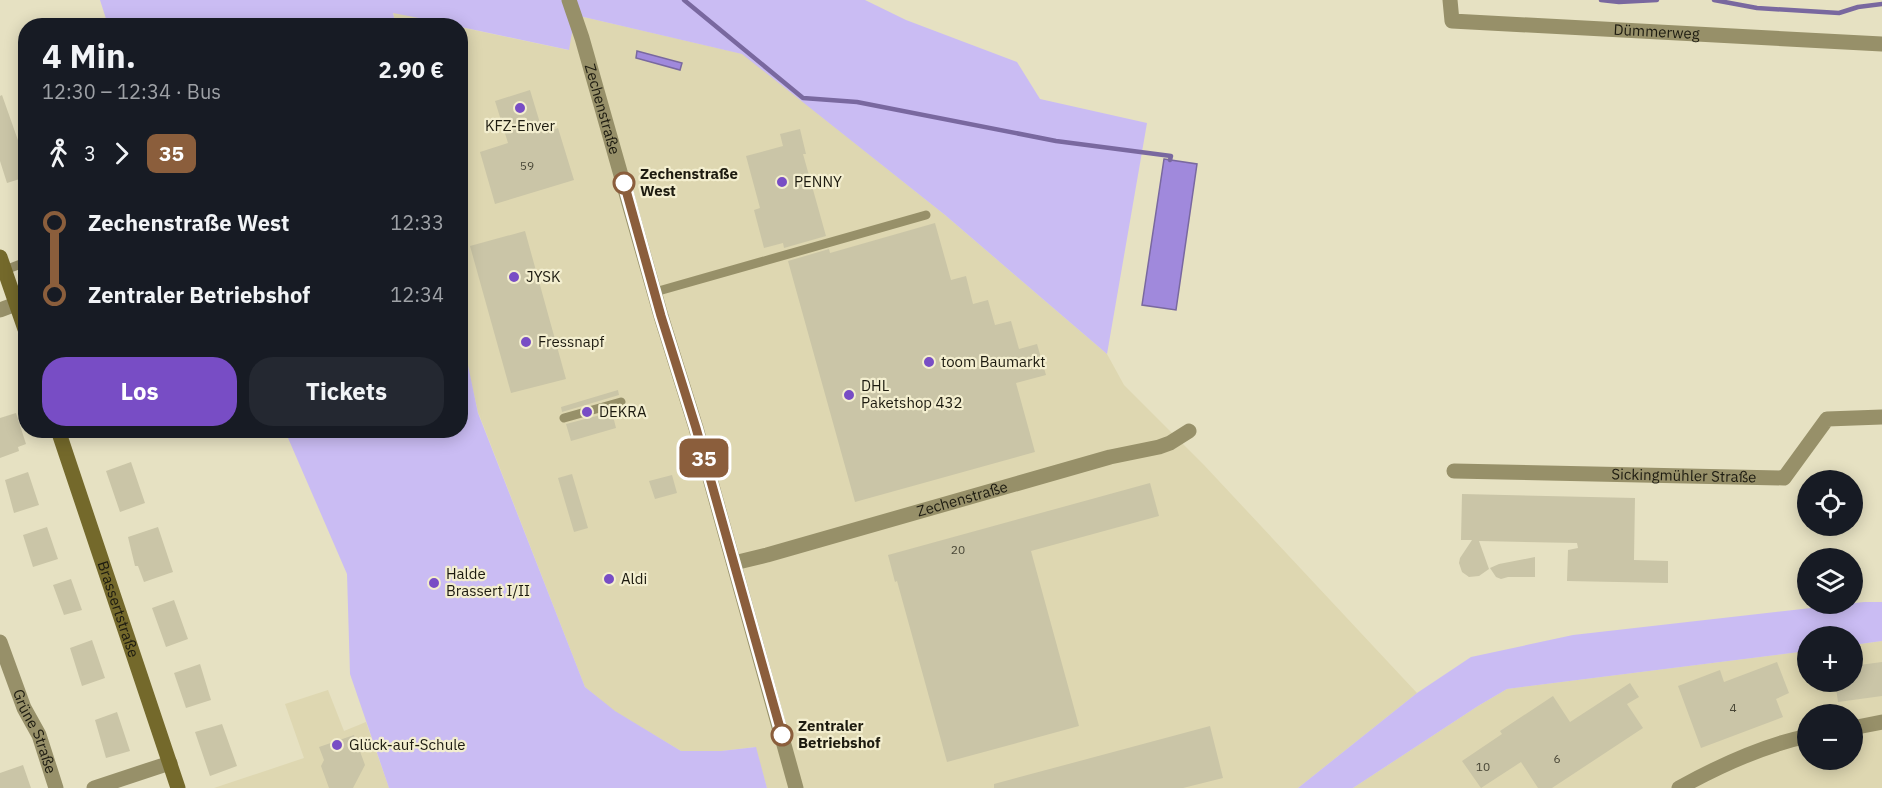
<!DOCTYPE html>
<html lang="de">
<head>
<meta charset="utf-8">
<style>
  body { margin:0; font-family:"IBM Plex Sans",sans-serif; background:#242831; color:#f1f3f6; height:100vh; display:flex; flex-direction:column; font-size:22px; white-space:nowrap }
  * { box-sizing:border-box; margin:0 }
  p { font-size:20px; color:#9ea1a6 }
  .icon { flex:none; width:33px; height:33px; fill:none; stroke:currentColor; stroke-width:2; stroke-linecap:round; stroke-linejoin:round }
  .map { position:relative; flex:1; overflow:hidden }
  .details { position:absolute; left:18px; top:18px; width:450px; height:420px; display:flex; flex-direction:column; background:#171b24; border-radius:24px; box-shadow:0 3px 15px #0003 }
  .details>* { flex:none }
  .badge { padding:0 12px; border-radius:9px; font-size:21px; line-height:39px }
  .buttons { position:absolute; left:1797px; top:470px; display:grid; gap:12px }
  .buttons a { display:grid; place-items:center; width:66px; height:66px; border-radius:50%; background:#171b24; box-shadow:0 3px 15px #0003; font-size:30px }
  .map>.badge { position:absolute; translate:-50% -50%; box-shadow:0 0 0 3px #fff }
  .legs { display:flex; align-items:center; gap:9px; height:66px; padding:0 24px; font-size:20px }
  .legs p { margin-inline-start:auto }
  .head { display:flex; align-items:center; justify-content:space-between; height:102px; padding:0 24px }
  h1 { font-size:33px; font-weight:700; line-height:45px }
  .action { display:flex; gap:12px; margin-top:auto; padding:12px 24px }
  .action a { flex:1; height:69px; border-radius:24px; background:#784dc5; color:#fff; font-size:24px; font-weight:700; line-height:69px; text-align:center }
  .action a+a { background:#242831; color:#f1f3f6 }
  ul { padding:0 24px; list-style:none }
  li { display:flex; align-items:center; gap:21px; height:72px; font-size:22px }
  li i { display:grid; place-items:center; width:9px; height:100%; margin:0 8px; background:currentColor }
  li i::after { content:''; width:15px; height:15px; margin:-8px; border:4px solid; border-radius:50%; background:#171b24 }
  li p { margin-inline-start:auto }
  li:first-child i { background:linear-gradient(#0000 50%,currentColor 0) }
  li:last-child i { background:linear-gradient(currentColor 50%,#0000 0) }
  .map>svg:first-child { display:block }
</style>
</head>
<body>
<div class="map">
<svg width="1882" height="788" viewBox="0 0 1882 788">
  <rect width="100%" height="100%" fill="#e6e1c2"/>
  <path fill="#ded7b1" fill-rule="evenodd" d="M393 12 454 25H396Z
    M575 15 743 54 945 215 1107 354 1124 385 1204 465 1417 693 1298 788H767L755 747 721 751H681L614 711 585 687 478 412 460 332V27L568 50Z
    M1882 641V788H1353L1478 706 1507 689 1807 651 1808 681H1852L1853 645ZM1808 714H1852V759H1808Z
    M328 690 344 731 366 722 389 788H214L304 758 285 704Z"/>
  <path fill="#cabcf3" d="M100 0H865L906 20 1017 62 1040 99 1147 123 1107 354 945 215 742 54 575 15 569 50 461 27 460 26 393 13 396 25H108Z
    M461 332 478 413 585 687 615 711 681 751H721L756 747 767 788H389L350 674 347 574 285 431 460 430Z
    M1864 602H1882V641L1853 645 1852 636H1808L1807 651 1507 689 1478 706 1353 788H1298L1417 693 1471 657 1573 635Z"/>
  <path fill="#a089dc" stroke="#79689f" stroke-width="1.5" d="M637 51 682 63 680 70 636 58Z
    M1164 159 1197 164 1176 310 1142 305Z"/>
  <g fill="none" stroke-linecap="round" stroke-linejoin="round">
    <path stroke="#79689f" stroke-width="4.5" d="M684 0 803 98 857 102 1056 141 1171 156 1170 160
      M1601 0 1619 2 1657 0
      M1714 0 1757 8 1839 13 1858 7 1882 4"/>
  </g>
  <path fill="#cac5a7" d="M530 90 543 133 558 128 574 180 495 204 480 152 508 143 495 101Z
    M2 95 26 163V177L7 183 0 161V96Z
    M800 129 806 154H803L826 236 784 248 783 243 764 248 754 210 760 208 746 156 783 146 780 134Z
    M935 223 951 280 966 276 973 304 988 300 995 325 1011 321 1019 349 1037 344 1046 375 1016 383 1035 452 855 502 788 261 829 249 830 253Z
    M525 231 566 379 511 393 470 246Z
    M618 390 619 395 562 412 561 407Z
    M612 412 616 428 571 441 566 424Z
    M16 413 26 444 18 447 19 451 0 458V418Z
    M131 462 145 503 120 512 106 471Z
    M28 472 39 505 14 513 5 480Z
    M572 474 588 528 574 532 558 478Z
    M672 475 677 493 655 499 649 481Z
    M1150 483 1159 516 1031 551 1079 726 947 762 897 581 895 582 888 555Z
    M1462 494 1635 498 1634 560 1668 561V583L1567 581 1568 550 1578 548 1577 543 1479 541 1489 569 1479 576 1469 577 1462 572 1459 563 1460 558 1472 540H1461Z
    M47 527 58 559 33 567 23 535Z
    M158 527 173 572 144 582 138 566H135L128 537Z
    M1535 557V577H1508L1501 579 1496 577 1490 568 1499 564Z
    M71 579 82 610 64 615 53 585Z
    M174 600 188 639 166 647 152 608Z
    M92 640 105 678 82 686 70 648Z
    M1777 662 1789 693 1776 699 1783 717 1701 748 1678 686 1720 670 1724 682Z
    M1882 662V696L1838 702 1835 681H1852V666Z
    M200 664 211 700 186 708 174 673Z
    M1630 683 1639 697 1627 704 1643 728 1552 788H1538L1521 762 1481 788 1462 761 1502 734 1500 731 1553 696 1570 722Z
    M117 712 130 751 106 758 95 720Z
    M222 724 237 766 210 776 195 732Z
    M1210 726 1223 778 1183 788H994V784Z
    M354 735 365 765 353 788H329L321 766 324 760 319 747Z
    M23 765 31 788H0V773Z"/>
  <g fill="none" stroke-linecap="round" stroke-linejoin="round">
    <path stroke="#979069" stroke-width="9" d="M5 270 26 262
      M655 292 926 215
      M564 418 621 402"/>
    <g stroke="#979069" stroke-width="15">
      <path id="s1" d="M1450 0 1452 21 1882 44"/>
      <path d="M0 310 16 304"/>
      <path id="s2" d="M1454 471 1784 478 1827 419 1882 417"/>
      <path id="s3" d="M734 563 767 555 1110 457 1159 447 1170 443 1189 431"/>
      <path id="s4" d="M0 642 24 708 39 735 56 788"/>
      <path d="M94 788 170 763"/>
    </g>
    <g stroke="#979069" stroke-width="15">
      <path id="s5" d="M569 0 582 38 661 316 696 428 796 788"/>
      <path d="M1852 728 1882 722"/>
      <path d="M1679 788C1717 767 1765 745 1808 736"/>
    </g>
    <g stroke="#74692b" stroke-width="15">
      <path d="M0 257 26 332"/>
      <path id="s6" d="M58 430 178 788"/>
    </g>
  </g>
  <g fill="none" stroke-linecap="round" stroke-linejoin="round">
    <defs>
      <path id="line-1" d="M624 183 661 316 696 428 782 735"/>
    </defs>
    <use href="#line-1" stroke="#fff" stroke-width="14"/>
    <use href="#line-1" stroke="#8b5e3c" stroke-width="9"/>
  </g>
  <g fill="#784dc5" stroke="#f3eecf" stroke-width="2">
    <circle cx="520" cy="108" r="6"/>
    <circle cx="782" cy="182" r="6"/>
    <circle cx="514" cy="277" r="6"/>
    <circle cx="526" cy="342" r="6"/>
    <circle cx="929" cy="362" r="6"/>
    <circle cx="849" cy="395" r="6"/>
    <circle cx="587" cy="412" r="6"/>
    <circle cx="609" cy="579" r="6"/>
    <circle cx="434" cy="583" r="6"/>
    <circle cx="337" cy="745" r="6"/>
  </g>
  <g fill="#fff" stroke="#8b5e3c" stroke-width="3">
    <circle cx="624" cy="183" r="10"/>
    <circle cx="782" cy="735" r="10"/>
  </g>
  <g text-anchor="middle" stroke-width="4.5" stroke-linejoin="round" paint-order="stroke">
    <g font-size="12" fill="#484636">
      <text x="527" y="170">59</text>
      <text x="958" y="554">20</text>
      <text x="1733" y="712">4</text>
      <text x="1557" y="763">6</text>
      <text x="1483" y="771">10</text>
    </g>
    <g font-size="15" fill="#1d1b10" stroke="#f3eecf">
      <text dy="5" stroke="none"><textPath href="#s1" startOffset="226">Dümmerweg</textPath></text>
      <text dy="5" stroke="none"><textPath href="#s5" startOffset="114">Zechenstraße</textPath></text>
      <text dy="5" stroke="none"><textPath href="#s2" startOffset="230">Sickingmühler Straße</textPath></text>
      <text dy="5" stroke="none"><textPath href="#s3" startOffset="237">Zechenstraße</textPath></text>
      <text dy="5" stroke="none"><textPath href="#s6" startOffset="189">Brassertstraße</textPath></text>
      <text dy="5" stroke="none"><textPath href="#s4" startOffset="96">Grüne Straße</textPath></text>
    </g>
    <g font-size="15" fill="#1d1b10" stroke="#f3eecf" text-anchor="start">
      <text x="520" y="131" text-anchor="middle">KFZ-Enver</text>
      <text x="794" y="187">PENNY</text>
      <text x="526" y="282">JYSK</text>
      <text x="538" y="347">Fressnapf</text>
      <text x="941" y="367">toom Baumarkt</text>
      <text x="861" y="391">DHL<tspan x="861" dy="17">Paketshop 432</tspan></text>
      <text x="599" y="417">DEKRA</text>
      <text x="446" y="579">Halde<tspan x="446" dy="17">Brassert I/II</tspan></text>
      <text x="621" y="584">Aldi</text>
      <text x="349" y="750">Glück-auf-Schule</text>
    </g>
    <g font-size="15" font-weight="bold" fill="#1d1b10" stroke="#f3eecf" text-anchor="start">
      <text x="640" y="179">Zechenstraße<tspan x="640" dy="17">West</tspan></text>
      <text x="798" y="731">Zentraler<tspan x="798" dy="17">Betriebshof</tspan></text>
    </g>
  </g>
</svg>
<div class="buttons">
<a><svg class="icon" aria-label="locate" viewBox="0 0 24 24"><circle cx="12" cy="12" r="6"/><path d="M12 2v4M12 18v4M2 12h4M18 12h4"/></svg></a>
<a><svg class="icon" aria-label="layers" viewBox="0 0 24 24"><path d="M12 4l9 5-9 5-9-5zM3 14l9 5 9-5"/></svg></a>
<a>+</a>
<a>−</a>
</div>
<b class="badge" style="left:704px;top:458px;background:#8b5e3c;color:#fff">35</b>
<section class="details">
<div class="head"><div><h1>4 Min.</h1><p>12:30 – 12:34 · Bus</p></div><b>2.90 €</b></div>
<div class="legs"><svg class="icon" aria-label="walk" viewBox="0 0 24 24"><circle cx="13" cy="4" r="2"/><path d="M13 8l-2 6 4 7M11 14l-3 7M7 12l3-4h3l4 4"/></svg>3<svg class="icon" aria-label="forward" viewBox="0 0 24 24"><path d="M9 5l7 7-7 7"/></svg><b class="badge" style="background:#8b5e3c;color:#fff">35</b></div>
<ul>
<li><i style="color:#8b5e3c"></i><b>Zechenstraße West</b><p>12:33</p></li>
<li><i style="color:#8b5e3c"></i><b>Zentraler Betriebshof</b><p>12:34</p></li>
</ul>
<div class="action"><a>Los</a><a>Tickets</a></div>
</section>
</div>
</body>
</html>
